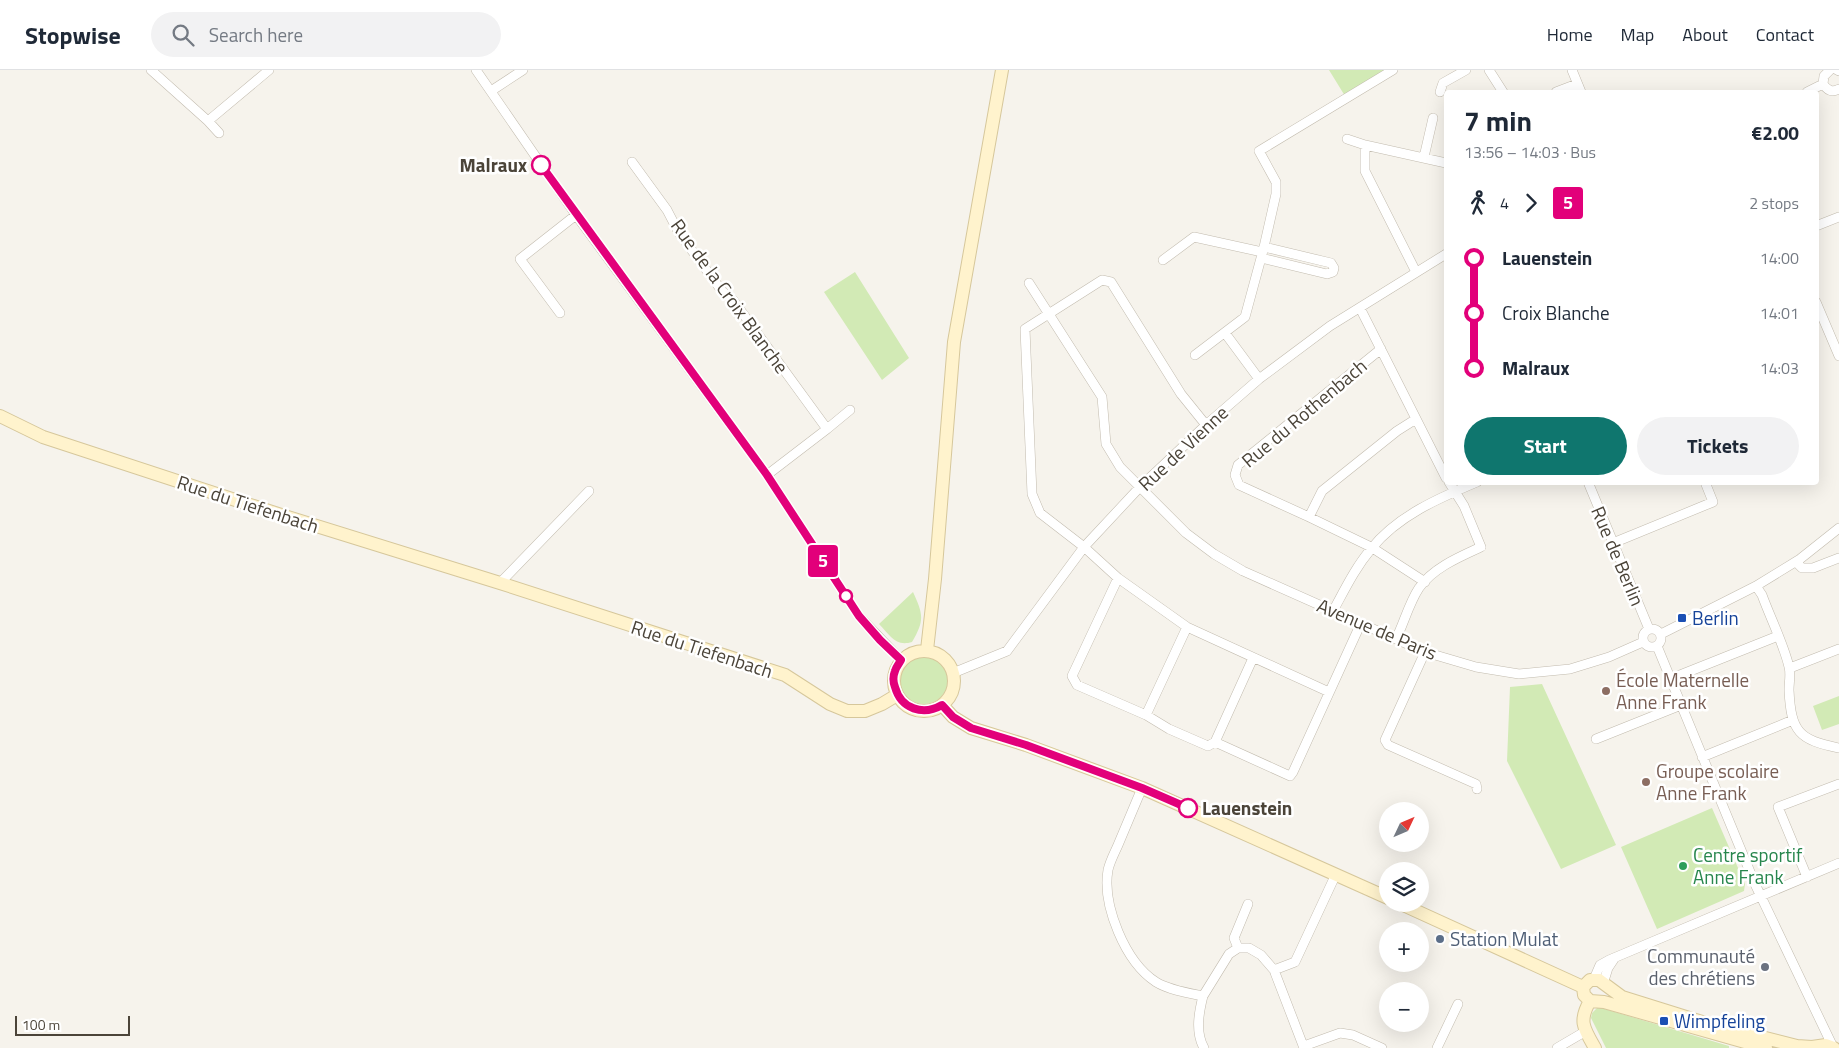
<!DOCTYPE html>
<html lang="en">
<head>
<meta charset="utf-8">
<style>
  body { margin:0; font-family:"Titillium Web",sans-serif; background:#f2f2f3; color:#1f2937; height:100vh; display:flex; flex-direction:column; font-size:19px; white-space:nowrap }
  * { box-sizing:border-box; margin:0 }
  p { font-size:16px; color:#747a83 }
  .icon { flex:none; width:28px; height:28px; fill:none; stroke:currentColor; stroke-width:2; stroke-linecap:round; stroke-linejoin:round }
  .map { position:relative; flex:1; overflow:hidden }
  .details { position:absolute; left:1444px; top:20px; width:375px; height:395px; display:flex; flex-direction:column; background:#fff; border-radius:5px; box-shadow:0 5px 20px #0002 }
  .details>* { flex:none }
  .badge { padding:0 10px; border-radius:4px; font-size:18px; line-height:32px }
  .needle { width:32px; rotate:46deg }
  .tools { position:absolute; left:1379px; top:732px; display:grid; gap:10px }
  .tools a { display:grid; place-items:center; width:50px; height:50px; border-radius:50%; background:#fff; box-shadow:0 5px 20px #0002; font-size:25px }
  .scale { position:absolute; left:15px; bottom:12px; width:115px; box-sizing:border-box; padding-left:5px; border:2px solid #4b4439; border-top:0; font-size:14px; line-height:18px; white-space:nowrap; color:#4b4439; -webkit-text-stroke:4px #fff; paint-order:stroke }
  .map>.badge { position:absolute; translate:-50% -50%; box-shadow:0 0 0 2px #fff }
  .legs { display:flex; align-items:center; gap:8px; height:55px; padding:0 20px; font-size:16px }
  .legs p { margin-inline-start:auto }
  .head { display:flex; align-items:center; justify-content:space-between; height:85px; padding:0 20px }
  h1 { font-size:28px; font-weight:700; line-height:38px }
  .cta { display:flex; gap:10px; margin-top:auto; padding:10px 20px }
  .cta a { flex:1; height:58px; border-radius:30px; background:#0f766e; color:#fff; font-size:20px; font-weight:700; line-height:58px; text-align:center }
  .cta a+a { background:#f2f2f3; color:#1f2937 }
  ul { padding:0 20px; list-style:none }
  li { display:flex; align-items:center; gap:18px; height:55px; font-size:19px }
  li i { display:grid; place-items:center; width:8px; height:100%; margin:0 6px; background:currentColor }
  li i::after { content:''; width:12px; height:12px; margin:-6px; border:4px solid; border-radius:50%; background:#fff }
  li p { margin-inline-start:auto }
  li:first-child i { background:linear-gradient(#0000 50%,currentColor 0) }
  li:last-child i { background:linear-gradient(currentColor 50%,#0000 0) }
  header { display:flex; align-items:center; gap:30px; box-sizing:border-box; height:70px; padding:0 25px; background:#fff; border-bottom:1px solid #e0e1e3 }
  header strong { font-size:24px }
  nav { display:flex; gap:28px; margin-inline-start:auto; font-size:18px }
  .search { width:350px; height:45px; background:#f2f2f3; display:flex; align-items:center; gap:12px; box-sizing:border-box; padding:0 18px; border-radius:28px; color:#747a83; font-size:19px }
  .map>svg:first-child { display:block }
</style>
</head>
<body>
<header>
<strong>Stopwise</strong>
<div class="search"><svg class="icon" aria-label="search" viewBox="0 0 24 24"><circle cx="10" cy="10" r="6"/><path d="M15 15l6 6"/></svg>Search here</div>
<nav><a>Home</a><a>Map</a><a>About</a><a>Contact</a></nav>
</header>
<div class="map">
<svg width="1839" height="978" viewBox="0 0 1839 978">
  <rect width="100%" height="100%" fill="#f6f3ec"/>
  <path fill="#d2eab5" d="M1329 0H1387L1345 26Z
    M855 202 909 288 882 310 824 222Z
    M913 522C923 544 925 550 912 572 895 577 890 565 879 554Z
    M900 610a24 24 0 1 1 48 0a24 24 0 1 1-48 0Z
    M1542 614 1616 775 1561 799 1507 691 1510 617Z
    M1839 626V654L1822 660 1813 636Z
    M1712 738 1745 814 1744 821 1657 859 1621 777Z
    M1598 937 1729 976V978H1606L1591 948 1592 943Z"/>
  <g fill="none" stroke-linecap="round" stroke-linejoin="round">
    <defs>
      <path id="street" d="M151 0 208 51 269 0
        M476 0 576 145 767 405 859 546 901 590
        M1489 0 1503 22
        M1572 0 1581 22
        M1830 0 1824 6 1823 14C1827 20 1832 23 1839 19
        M1837 0 1839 1
        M491 21 523 0
        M1440 22 1443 13 1466 0
        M1556 22 1577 14
        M1807 22 1823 14
        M208 51 219 63
        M1347 69 1365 75
        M1424 87 1433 48
        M632 92 667 140 679 163 722 221 733 230 827 359 767 405
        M1816 156 1839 147
        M1261 188 1327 204 1333 202 1334 198 1331 193 1264 177
        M1163 190 1194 167 1262 182
        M1416 202 1365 101V75L1446 93
        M1029 213 1102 327 1106 374 1120 397 1186 463 1214 484 1243 501 1425 582 1476 597 1519 604 1570 599 1609 587 1643 572
        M1816 232 1839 286
        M1360 238 1446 408
        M560 243 520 189 576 145
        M1225 263 1259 309
        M1381 279 1238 395 1235 405 1239 415 1309 447 1371 477 1425 512
        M1195 285 1245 247 1264 177 1276 124V112L1259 81 1393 0
        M1206 355 1181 324 1111 212 1102 210 1025 259 1032 424 1040 443 1084 477 1118 508 1187 557 1329 622
        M827 359 850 340
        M1588 412 1649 559
        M1309 447 1322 421 1397 361 1416 349
        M1613 473 1713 432 1705 412
        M1796 492 1802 498H1813L1839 488
        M1118 508 1072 606 1077 615 1146 645 1169 659 1208 676 1215 672 1290 706 1293 702 1361 553
        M500 513 589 421
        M1756 516 1762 525C1770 547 1784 575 1789 597 1791 604 1789 612 1789 620 1791 662 1799 670 1839 678
        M1333 541C1345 519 1355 498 1371 479 1397 446 1439 428 1477 412
        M1643 568a9 9 0 1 1 18 0a9 9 0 1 1-18 0Z
        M1661 564 1756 516 1800 489 1839 458
        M1396 569C1404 553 1409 533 1419 518 1433 498 1459 487 1481 477L1464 436 1449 412
        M1657 576 1755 814 1833 977
        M1425 582 1385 670 1388 675 1476 714 1477 719
        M1790 598 1839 579
        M953 603 1007 581 1084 477 1139 418 1206 355 1259 309 1330 256 1446 184
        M1670 609 1778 566
        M1146 645 1187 557
        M1596 669 1681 635
        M1215 672 1253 588
        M1702 687 1793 650
        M1142 718C1134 737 1126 756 1118 775 1115 782 1110 791 1108 800 1102 835 1125 892 1156 912 1169 920 1188 923 1203 926 1199 942 1195 962 1204 978
        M1807 807 1778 737 1839 714
        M1238 878 1234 868 1248 834
        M1274 900 1295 892 1336 804
        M1594 909 1600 895 1609 890 1839 793
        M1603 914 1608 898 1614 889
        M1203 926 1229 884 1238 878H1249L1261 885 1274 900 1304 978
        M1304 976 1340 963 1353 965 1382 978
        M1437 978 1458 934
        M1557 978 1586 961"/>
      <path id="secondary" d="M0 346 43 367 278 444 500 513 785 605 830 634 847 641H865L882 634 897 625
        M927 580 935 509 954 272 1002 0
        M894 611a30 30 0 1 1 60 0a30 30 0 1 1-60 0Z
        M942 635 953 647 971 658 1026 675 1142 718 1388 828
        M1401 834 1583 917
        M1590 931C1578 951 1584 959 1595 978
        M1766 978 1604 932 1590 931 1584 925 1583 917 1590 910H1599L1622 927 1702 952 1797 976 1812 977 1826 975 1834 978"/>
    </defs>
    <use href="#street" stroke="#c2bbae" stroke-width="10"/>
    <use href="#secondary" stroke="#d6c79b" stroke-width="14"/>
    <use href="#street" stroke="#fff" stroke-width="9"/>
    <use href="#secondary" stroke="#fff3cd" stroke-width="12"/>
  </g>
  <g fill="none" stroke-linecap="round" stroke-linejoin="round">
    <defs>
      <path id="line-1" d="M541 95 767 405 859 546 880 570 901 590C899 594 896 597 895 601 893 606 893 612 895 617 901 639 923 646 942 635L953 647 971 658 1026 675 1142 718 1188 738"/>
    </defs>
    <use href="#line-1" stroke="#fff" stroke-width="11"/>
    <use href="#line-1" stroke="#e2007a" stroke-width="8"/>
  </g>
  <g fill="#fff" stroke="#e2007a" stroke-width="2.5">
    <circle cx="541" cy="95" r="9"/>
    <circle cx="846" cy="526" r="6"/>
    <circle cx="1188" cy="738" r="9"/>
  </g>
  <g fill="#1a4fb4" stroke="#fff" stroke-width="2">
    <rect x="1677" y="543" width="10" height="10" rx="2.5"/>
    <rect x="1659" y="946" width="10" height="10" rx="2.5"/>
  </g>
  <g fill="#8d6e63" stroke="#fff" stroke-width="2">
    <circle cx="1606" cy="621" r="5"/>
    <circle cx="1646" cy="712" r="5"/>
  </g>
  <circle fill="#2e9e5b" stroke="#fff" stroke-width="2" cx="1683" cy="796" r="5"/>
  <circle fill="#5c6f8a" stroke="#fff" stroke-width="2" cx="1440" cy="869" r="5"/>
  <circle fill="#6b7280" stroke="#fff" stroke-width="2" cx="1765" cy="897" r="5"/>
  <g text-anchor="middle" stroke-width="5" stroke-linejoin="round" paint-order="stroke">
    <g font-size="19" font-weight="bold" fill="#4b4439" stroke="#fff" text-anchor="end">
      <text x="527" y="102">Malraux</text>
      <text x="1202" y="745" text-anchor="start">Lauenstein</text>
    </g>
    <g font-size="19" fill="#4b4439" stroke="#fff">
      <text transform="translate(730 226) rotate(54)" y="7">Rue de la Croix Blanche</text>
      <text transform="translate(1304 343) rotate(-40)" y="7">Rue du Rothenbach</text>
      <text transform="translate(1183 378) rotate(-43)" y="7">Rue de Vienne</text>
      <text transform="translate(248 434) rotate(18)" y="7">Rue du Tiefenbach</text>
      <text transform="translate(1618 486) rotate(67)" y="7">Rue de Berlin</text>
      <text transform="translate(1377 559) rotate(23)" y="7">Avenue de Paris</text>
      <text transform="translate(702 579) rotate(18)" y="7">Rue du Tiefenbach</text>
    </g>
    <g font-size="19" fill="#164399" stroke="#fff" text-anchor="start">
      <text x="1692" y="555">Berlin</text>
      <text x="1674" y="958">Wimpfeling</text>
    </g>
    <g font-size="19" fill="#785e54" stroke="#fff" text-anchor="start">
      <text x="1616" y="617">École Maternelle<tspan x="1616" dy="22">Anne Frank</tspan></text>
      <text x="1656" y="708">Groupe scolaire<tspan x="1656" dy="22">Anne Frank</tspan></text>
    </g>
    <g font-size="19" fill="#27864d" stroke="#fff" text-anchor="start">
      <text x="1693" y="792">Centre sportif<tspan x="1693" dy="22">Anne Frank</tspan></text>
    </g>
    <g font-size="19" fill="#4e5e75" stroke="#fff" text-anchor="start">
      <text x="1450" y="876">Station Mulat</text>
    </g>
    <g font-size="19" fill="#5b616d" stroke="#fff" text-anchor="end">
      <text x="1755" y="893">Communauté<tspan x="1755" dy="22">des chrétiens</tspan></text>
    </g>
  </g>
</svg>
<div class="tools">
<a><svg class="needle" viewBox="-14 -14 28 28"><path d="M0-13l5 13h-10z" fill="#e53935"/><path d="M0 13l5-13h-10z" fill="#747a83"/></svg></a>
<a><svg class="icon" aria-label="layers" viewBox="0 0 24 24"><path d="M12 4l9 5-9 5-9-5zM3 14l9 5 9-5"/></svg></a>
<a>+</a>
<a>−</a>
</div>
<div class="scale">100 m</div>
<b class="badge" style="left:823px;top:491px;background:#e2007a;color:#fff">5</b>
<section class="details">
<div class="head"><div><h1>7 min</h1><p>13:56 – 14:03 · Bus</p></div><b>€2.00</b></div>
<div class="legs"><svg class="icon" aria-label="walk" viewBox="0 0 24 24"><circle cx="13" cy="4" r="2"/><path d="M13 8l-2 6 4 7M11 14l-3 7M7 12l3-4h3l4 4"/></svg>4<svg class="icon" aria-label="forward" viewBox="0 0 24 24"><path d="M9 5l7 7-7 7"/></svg><b class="badge" style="background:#e2007a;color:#fff">5</b><p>2 stops</p></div>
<ul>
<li><i style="color:#e2007a"></i><b>Lauenstein</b><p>14:00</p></li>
<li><i style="color:#e2007a"></i><span>Croix Blanche</span><p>14:01</p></li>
<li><i style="color:#e2007a"></i><b>Malraux</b><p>14:03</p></li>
</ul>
<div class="cta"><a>Start</a><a>Tickets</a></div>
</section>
</div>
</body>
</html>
